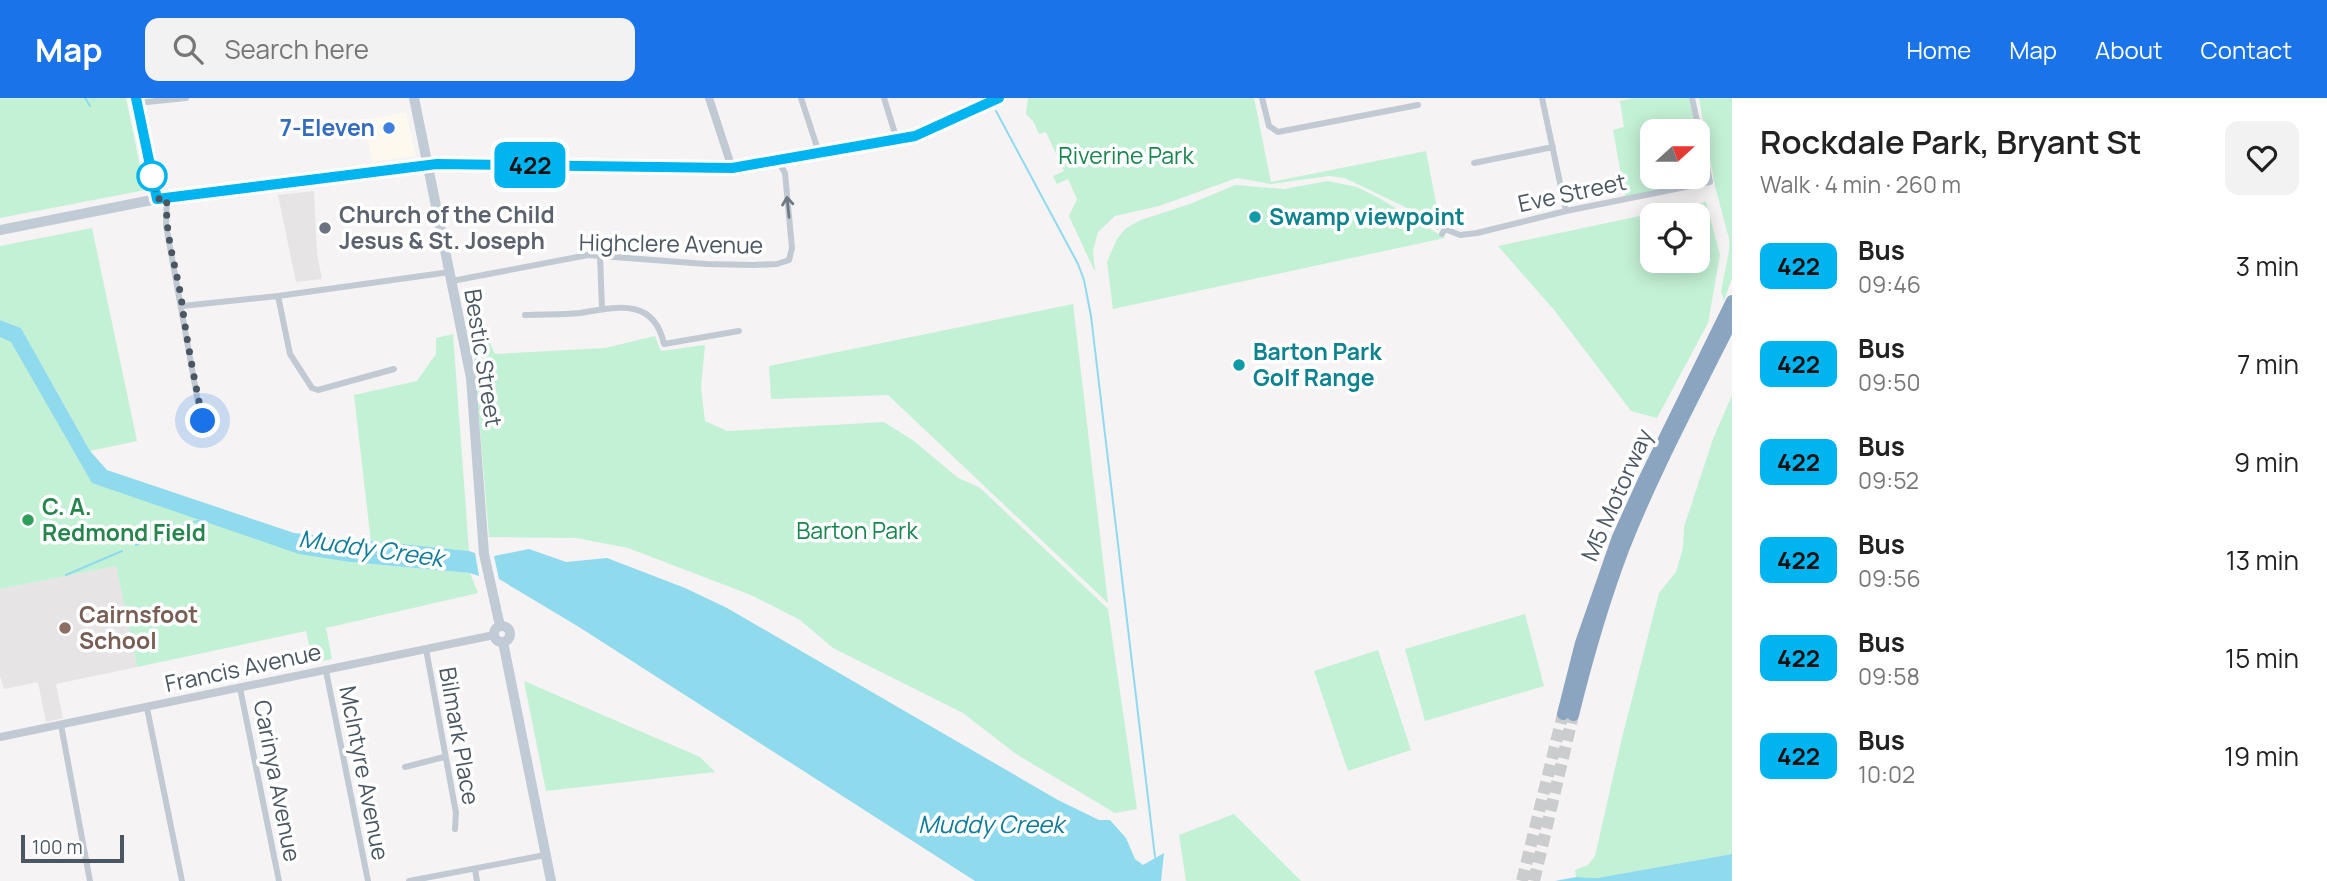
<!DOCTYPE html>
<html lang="en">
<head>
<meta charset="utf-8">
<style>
  body { margin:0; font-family:Manrope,sans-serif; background:#f2f2f2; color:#222; height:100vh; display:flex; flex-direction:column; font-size:26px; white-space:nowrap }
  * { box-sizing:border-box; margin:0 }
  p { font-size:23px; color:#767676 }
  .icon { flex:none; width:38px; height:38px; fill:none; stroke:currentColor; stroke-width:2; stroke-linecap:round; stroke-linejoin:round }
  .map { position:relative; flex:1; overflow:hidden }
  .panel { display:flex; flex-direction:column; background:#fff; width:595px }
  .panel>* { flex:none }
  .badge { padding:0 14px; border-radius:10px; font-size:24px; line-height:46px }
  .needle { width:46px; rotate:69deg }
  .controls { position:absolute; left:1640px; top:21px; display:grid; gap:14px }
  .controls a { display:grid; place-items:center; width:70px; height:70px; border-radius:14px; background:#fff; box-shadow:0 4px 18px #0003; font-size:35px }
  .scale { position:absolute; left:21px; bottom:18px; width:103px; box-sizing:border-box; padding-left:7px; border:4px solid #4a5661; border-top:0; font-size:19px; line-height:24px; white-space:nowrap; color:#4a5661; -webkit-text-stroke:5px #fff; paint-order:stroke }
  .you { position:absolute; width:35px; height:35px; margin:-18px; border:5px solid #fff; border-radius:50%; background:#1a73e8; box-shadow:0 0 0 10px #1a73e833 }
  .map>.badge { position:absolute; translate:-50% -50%; box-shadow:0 0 0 4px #fff }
  .round { display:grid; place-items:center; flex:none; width:74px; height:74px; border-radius:14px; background:#f2f2f2 }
  .head { display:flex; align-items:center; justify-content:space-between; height:119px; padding:0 28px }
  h1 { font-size:33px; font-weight:600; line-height:52px }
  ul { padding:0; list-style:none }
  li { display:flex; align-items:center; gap:21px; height:98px; padding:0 28px }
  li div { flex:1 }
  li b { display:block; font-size:26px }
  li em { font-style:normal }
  li .badge { min-width:77px; font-weight:700; text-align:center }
  header { display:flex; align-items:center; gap:42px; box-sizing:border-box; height:98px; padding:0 35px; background:#1a73e8; color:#fff }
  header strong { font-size:33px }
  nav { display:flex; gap:38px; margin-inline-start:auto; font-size:24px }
  .search { width:490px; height:63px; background:#f2f2f2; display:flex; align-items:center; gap:18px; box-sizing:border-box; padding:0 24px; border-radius:14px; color:#767676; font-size:26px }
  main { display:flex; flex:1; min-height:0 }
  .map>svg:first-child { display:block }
</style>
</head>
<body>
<header>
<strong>Map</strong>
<div class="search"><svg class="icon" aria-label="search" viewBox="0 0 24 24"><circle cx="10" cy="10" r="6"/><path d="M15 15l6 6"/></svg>Search here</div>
<nav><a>Home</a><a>Map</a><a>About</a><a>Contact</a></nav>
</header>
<main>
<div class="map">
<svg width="1732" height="783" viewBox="0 0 1732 783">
  <rect width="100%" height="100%" fill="#f5f3f3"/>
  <path fill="#fdf9ef" d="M406 14 416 58 372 64 364 22Z"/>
  <path fill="#e6e4e5" d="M314 93 317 156 322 181 296 184 278 97Z
    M116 468 137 569 56 586 63 620 46 624 38 584 4 591 0 578V491Z"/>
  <path fill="#c3f1d5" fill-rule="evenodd" d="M0 0H126L145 92 0 120Z
    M1028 0H1254L1271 84 1426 53 1441 130 1438 132 1405 109 1345 80 1329 78 1271 86 1237 80 1159 108 1115 118 1098 134 1093 153 1095 174 1069 118 1077 101 1068 81 1057 86 1053 78 1064 73 1046 34 1039 36 1033 23 1026 16Z
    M1633 0H1689L1695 33H1652V79H1698V43L1704 77 1703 81 1625 99 1613 32 1624 29 1620 3Z
    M1699 0H1732V180L1724 203 1721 193 1729 153V141L1715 88Z
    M1328 83 1357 89 1379 100 1445 140 1113 211 1107 164 1117 141 1126 130 1141 122 1190 106 1235 87 1284 91Z
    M1706 104 1720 157 1708 225 1657 320 1631 313 1555 213 1498 148ZM1698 117V163H1652V117Z
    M92 130 137 343 90 353 21 230 0 222V148Z
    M469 200 495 256 605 250 655 238 661 253 705 247 701 290 705 323 727 333 884 324 914 343 958 380 979 389 1108 511 1137 711 1115 715 1016 656 963 615 833 550 800 522 751 497 628 450 576 440 489 439Z
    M1073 206 1108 505 888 297 771 301 769 268Z
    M453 236 469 453 371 444 354 297 417 283 436 256V240Z
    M0 239 11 243 93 385 350 464 470 475 478 495 326 530 332 561 313 565 306 533 137 569 116 468 0 491Z
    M1732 297V756L1597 780 1576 779 1575 772 1588 767 1595 758 1621 644 1659 495 1676 474 1683 450 1684 429 1713 341Z
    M1525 516 1544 588 1425 623 1405 551Z
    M1378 552 1411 652 1348 673 1314 573Z
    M524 583 700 659 715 674 546 693Z
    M1234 716 1301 783H1186L1179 737Z"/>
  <path fill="#90daee" d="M0 222 21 230 90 353 107 372 294 435 469 453 475 455 479 478 470 475 350 464 299 456 92 385 11 244 0 239Z
    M529 451 566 464 607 460 685 490 727 510 1058 702 1099 722H1110L1126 740 1135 761 1143 767 1164 755 1161 783H975L579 529 499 481 494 458Z
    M1732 756V783H1555L1576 779 1597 780Z"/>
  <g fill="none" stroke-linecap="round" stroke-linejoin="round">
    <path stroke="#90daee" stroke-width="2" d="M85 0 90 8
      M996 13 1078 166 1084 182 1091 218 1155 759
      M136 447 189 425 204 422
      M66 477 122 453"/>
    <path stroke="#caccce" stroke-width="12" stroke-dasharray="12 6" stroke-linecap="butt" d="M1522 783 1563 616
      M1534 783 1573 617"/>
    <path stroke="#c1cad2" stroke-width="6" d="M136 0 157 101
      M801 0 819 55
      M884 0 897 42
      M1262 0 1269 28 1278 34 1418 7
      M1542 0 1566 113
      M137 5 186 0
      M1474 65 1553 49
      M167 100 166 127 203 332
      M1442 136 1445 131 1460 137 1477 135 1566 113 1710 84 1692 0
      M600 157 602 211
      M452 183 588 157 706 166 753 167 777 166 789 162 792 150 785 75 778 63
      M278 198 290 256 312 290 318 292 394 271
      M182 208 278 198 450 174
      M525 217C543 216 562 217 580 215 616 209 654 199 664 246L739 233
      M426 551 456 715 455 731
      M326 573 368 783
      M240 590 279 783
      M147 610 182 783
      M61 627 90 783
      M405 669 444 659
      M475 771 477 783
      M409 783 545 757"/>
    <path stroke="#c1cad2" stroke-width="8" d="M709 0 732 70
      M0 639 494 537"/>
    <path stroke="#c1cbd6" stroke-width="10" d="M414 0 471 280 484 456 500 528
      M0 132 157 101 437 66 732 70 915 38 999 0
      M494 536a8 8 0 1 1 16 0a8 8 0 1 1-16 0Z
      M503 544 551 783"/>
    <path stroke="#8ba5c1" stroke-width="12" d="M1563 616 1581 545 1618 439 1644 382 1732 203
      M1573 617C1587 560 1603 504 1624 449 1655 371 1695 297 1732 223"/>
  </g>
  <defs><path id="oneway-shaft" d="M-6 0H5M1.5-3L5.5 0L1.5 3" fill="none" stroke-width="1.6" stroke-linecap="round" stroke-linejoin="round" transform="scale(1.75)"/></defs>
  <use stroke="#6e7983" href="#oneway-shaft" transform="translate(788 109) rotate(-96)"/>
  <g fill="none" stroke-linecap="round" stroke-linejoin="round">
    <defs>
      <path id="line" d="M136 0 157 101 437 66 732 70 915 38 999 0"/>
    </defs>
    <use href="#line" stroke="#fff" stroke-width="16"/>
    <use href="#line" stroke="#00b5ef" stroke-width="10"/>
    <path stroke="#4a5661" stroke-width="7" stroke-dasharray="0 12.6" d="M152 78 151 72 157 101 167 100C164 137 177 170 182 206 187 245 195 284 203 323"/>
  </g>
  <circle fill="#3f7fe0" stroke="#fff" stroke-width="2.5" cx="389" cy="30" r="7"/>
  <circle fill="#fff" stroke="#00b5ef" stroke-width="3.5" cx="152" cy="78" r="14"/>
  <g fill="#0f9aa8" stroke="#fff" stroke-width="2.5">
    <circle cx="1255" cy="119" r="7"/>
    <circle cx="1239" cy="267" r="7"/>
  </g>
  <circle fill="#6b7280" stroke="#fff" stroke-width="2.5" cx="325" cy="130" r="7"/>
  <circle fill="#2e9e5b" stroke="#fff" stroke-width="2.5" cx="28" cy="422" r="7"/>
  <circle fill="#8d6e63" stroke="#fff" stroke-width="2.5" cx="65" cy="530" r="7"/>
  <g text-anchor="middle" stroke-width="7" stroke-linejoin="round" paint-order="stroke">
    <g font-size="23" font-weight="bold" fill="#366cbe" stroke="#fff" text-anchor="end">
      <text x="375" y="38">7-Eleven</text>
    </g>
    <g font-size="23" fill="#17864f" stroke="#fff">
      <text x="1126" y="66">Riverine Park</text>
      <text x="857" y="441">Barton Park</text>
    </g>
    <g font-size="23" fill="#4a5661" stroke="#fff">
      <text transform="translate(1572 95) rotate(-12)" y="8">Eve Street</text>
      <text transform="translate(671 146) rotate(1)" y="8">Highclere Avenue</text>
      <text transform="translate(483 260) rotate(81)" y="8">Bestic Street</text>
      <text transform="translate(1617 397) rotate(-66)" y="8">M5 Motorway</text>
      <text transform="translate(243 570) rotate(-12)" y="8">Francis Avenue</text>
      <text transform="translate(459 638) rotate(80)" y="8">Bilmark Place</text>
      <text transform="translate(364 675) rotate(79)" y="8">McIntyre Avenue</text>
      <text transform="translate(277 683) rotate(79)" y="8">Carinya Avenue</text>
    </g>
    <g font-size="23" font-weight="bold" fill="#5b616d" stroke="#fff" text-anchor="start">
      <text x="339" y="125">Church of the Child<tspan x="339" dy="26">Jesus &amp; St. Joseph</tspan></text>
    </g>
    <g font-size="23" font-weight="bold" fill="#0d838f" stroke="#fff" text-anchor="start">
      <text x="1269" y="127">Swamp viewpoint</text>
      <text x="1253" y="262">Barton Park<tspan x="1253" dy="26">Golf Range</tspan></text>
    </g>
    <g font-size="23" font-weight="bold" fill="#27864d" stroke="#fff" text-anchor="start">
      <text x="42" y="417">C. A.<tspan x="42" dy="26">Redmond Field</tspan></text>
    </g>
    <g font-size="23" font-weight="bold" fill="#785e54" stroke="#fff" text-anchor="start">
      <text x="79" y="525">Cairnsfoot<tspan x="79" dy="26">School</tspan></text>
    </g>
    <g font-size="24" font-style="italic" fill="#0c7c9b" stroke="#fff">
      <text transform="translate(371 451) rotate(8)" y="8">Muddy Creek</text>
      <text x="991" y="735">Muddy Creek</text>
    </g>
  </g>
</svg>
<div class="controls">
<a><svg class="needle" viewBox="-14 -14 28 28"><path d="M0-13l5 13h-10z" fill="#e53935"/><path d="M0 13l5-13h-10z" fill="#767676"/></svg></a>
<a><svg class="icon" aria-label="locate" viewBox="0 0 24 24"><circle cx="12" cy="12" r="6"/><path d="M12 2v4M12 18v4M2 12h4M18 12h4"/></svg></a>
</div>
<div class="scale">100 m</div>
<div class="you" style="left:203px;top:323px"></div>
<b class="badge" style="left:530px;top:67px;background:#00b5ef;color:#111">422</b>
</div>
<section class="panel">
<div class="head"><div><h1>Rockdale Park, Bryant St</h1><p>Walk · 4 min · 260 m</p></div><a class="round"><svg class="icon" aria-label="heart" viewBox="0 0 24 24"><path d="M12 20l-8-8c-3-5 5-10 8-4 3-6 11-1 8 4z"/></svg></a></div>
<ul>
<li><span class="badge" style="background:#00b5ef;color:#111">422</span><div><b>Bus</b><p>09:46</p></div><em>3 min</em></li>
<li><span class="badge" style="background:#00b5ef;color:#111">422</span><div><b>Bus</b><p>09:50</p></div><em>7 min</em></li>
<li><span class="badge" style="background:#00b5ef;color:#111">422</span><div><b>Bus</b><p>09:52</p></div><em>9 min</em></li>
<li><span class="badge" style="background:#00b5ef;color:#111">422</span><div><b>Bus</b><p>09:56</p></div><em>13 min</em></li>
<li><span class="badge" style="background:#00b5ef;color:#111">422</span><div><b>Bus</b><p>09:58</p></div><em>15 min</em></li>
<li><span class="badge" style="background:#00b5ef;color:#111">422</span><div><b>Bus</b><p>10:02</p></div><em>19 min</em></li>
</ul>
</section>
</main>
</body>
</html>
